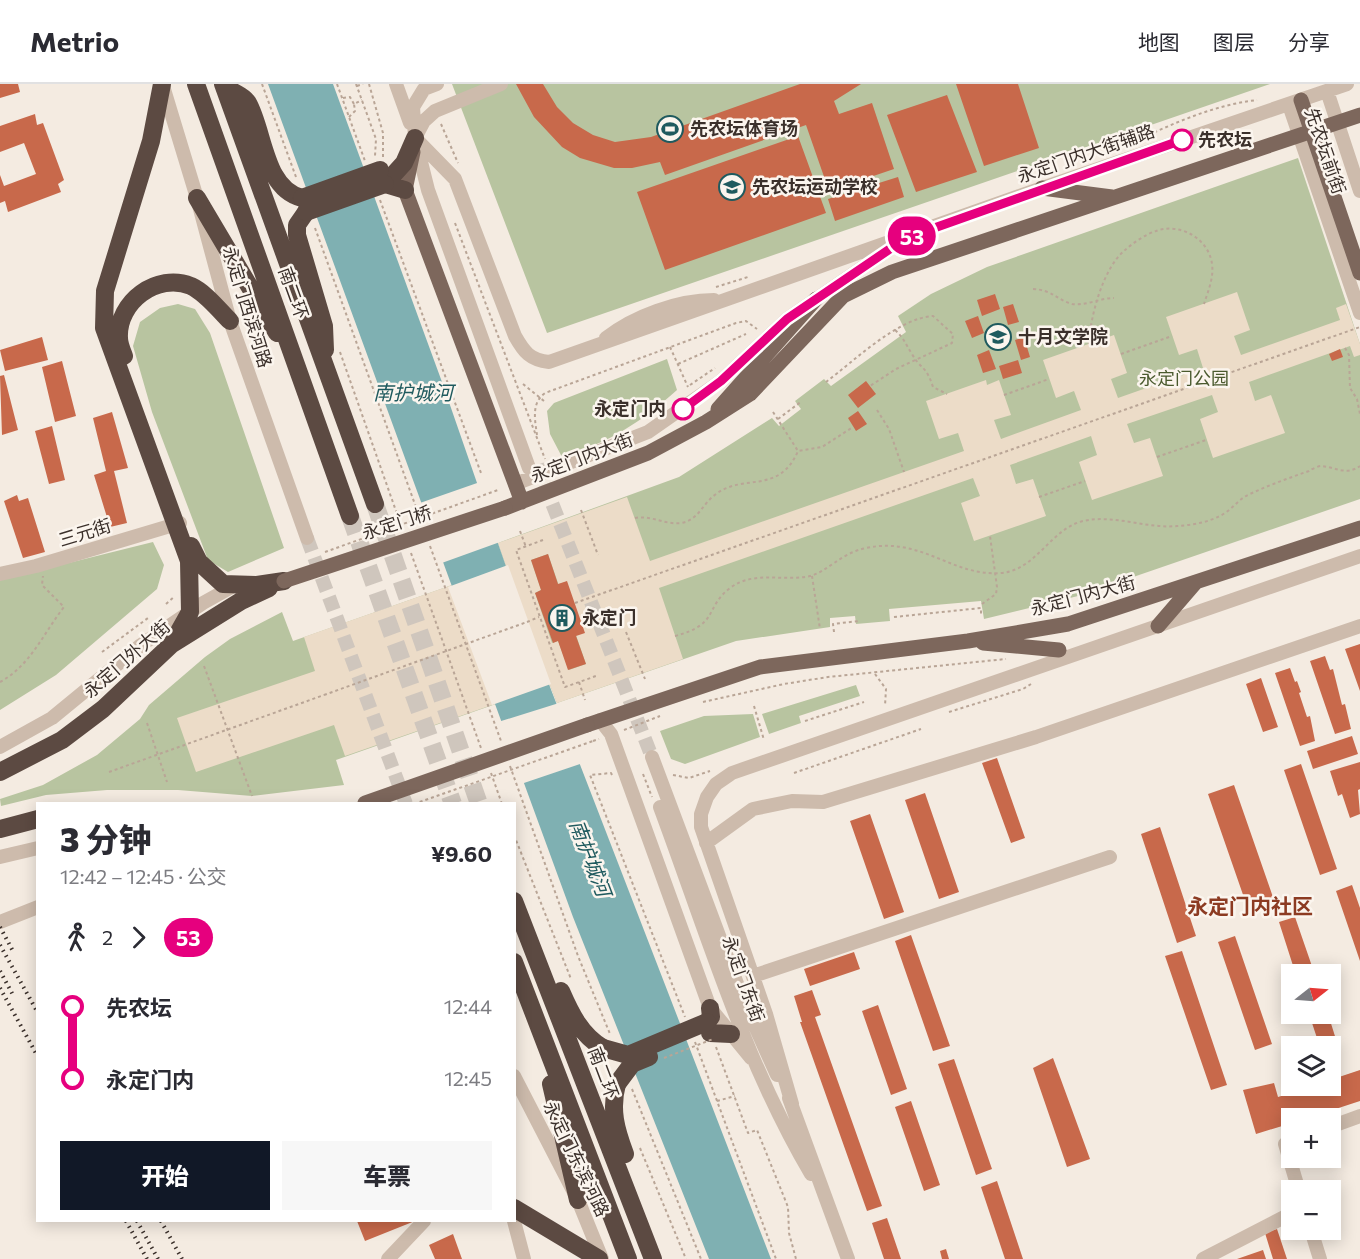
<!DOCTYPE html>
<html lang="zh">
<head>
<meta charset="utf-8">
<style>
  body { margin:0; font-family:Commissioner,"Noto Sans SC",sans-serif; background:#f7f7f7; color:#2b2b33; height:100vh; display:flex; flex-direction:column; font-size:22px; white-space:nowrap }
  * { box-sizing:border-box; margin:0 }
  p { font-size:20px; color:#7c7c81 }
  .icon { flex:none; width:33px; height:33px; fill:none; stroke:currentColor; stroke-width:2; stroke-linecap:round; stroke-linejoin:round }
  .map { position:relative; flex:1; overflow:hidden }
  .side { position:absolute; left:36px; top:718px; width:480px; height:420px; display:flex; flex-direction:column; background:#fff; border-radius:0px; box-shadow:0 3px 15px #0003 }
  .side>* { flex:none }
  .badge { padding:0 12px; border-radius:20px; font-size:21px; line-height:39px }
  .needle { width:39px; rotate:73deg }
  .tools { position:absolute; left:1281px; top:880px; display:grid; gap:12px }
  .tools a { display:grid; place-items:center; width:60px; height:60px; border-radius:0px; background:#fff; box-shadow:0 3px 15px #0003; font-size:30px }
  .map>.badge { position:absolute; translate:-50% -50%; box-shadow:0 0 0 3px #fff }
  .legs { display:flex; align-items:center; gap:9px; height:66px; padding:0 24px; font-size:20px }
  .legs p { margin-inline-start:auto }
  .head { display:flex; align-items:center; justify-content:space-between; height:102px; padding:0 24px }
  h1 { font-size:33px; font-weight:800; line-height:45px }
  .primary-button { display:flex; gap:12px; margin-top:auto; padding:12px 24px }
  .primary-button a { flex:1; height:69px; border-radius:0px; background:#111827; color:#fff; font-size:24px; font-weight:800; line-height:69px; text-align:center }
  .primary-button a+a { background:#f7f7f7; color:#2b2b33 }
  ul { padding:0 24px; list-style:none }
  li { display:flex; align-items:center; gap:21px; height:72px; font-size:22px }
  li i { display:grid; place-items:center; width:9px; height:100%; margin:0 8px; background:currentColor }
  li i::after { content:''; width:15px; height:15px; margin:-8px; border:4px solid; border-radius:50%; background:#fff }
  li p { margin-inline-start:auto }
  li:first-child i { background:linear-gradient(#0000 50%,currentColor 0) }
  li:last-child i { background:linear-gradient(currentColor 50%,#0000 0) }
  header { display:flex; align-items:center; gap:36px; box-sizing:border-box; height:84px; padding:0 30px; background:#fff; border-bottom:2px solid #e1e1e2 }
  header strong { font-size:28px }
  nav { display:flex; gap:33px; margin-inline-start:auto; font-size:21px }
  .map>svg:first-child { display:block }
</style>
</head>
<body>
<header>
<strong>Metrio</strong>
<nav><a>地图</a><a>图层</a><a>分享</a></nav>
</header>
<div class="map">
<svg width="1360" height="1175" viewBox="0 0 1360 1175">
  <rect width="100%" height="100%" fill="#f4ebe1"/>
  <path fill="#b8c4a0" d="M452 0H1270L547 249Z
    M1298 74 1360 260V415L1078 512 984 535 981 517 889 525 890 537 856 540 855 532 830 534V543L736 557 557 619 550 601 336 676 344 701 252 712 178 706H107L46 711 1 722 0 715 43 701 97 671 140 635 149 621 205 573 230 555 282 528 293 557 506 482 498 459 679 393 772 334 779 342 801 325 795 317 824 295 831 302 906 248 898 232 931 210 987 183Z
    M178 220 195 225 210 249 284 464 228 488 208 476 152 328 133 262 140 238 160 224Z
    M667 275 677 306C640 339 610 358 562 373L550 350 547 327 554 319Z
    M153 458 164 481 157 505 56 591 0 626V496Z
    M856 601 860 612 799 632 801 639 769 650 762 630Z
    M753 630 760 653 685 680 671 675 660 647 704 632Z"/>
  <path fill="#ecdcc8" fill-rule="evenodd" d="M1237 208 1250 246 1234 252 1241 271 1340 236 1336 224 1346 220 1360 260V271L1354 273 1350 262 1249 298 1255 317 1271 311 1285 349 1213 374 1200 335 1218 328 1212 311 1127 340 1134 359 1150 354 1163 392 1092 416 1079 378 1097 371 1091 352 1010 381 1016 400 1033 395 1046 432 974 457 961 419 980 412 973 394 659 504 683 575 557 619 550 601 345 672 334 641 196 688 177 634 315 587 304 553 506 482 498 459 627 413 650 477 964 367 958 349 939 355 926 317 986 296 987 301 999 296 1011 331 994 336 1001 355 1081 326 1074 307 1056 314 1043 276 1114 251 1127 289 1111 295 1118 314 1203 284 1197 265 1179 271 1166 233ZM548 470 586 580 569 586 558 557 552 559 535 509 541 506 531 476Z"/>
  <path fill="#7fb0b2" d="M268 0H333L442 298 528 546 771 1175H709L573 833Z"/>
  <path fill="#f4ebe1" d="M480 398 500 458 439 480 417 420Z
    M508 481 551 600 492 621 448 503Z
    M559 619 583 679 521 700 498 638Z"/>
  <path fill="#c8694b" d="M0 0H18L20 8 0 14Z
    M516 0H543L557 23 573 39 593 51 615 58 651 53 800 0H861L834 17 839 30 872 19 894 85 829 107 806 41 665 91 660 78 632 84H614L580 74 562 63 534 33Z
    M956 0H1018L1039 64 984 82Z
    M947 11 977 88 916 108 887 31Z
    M35 30 37 41 43 39 64 96 58 100 61 108 8 128 5 117 0 119V91L4 102 36 90 24 59 0 68V42Z
    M798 52 826 129 665 186 637 108Z
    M898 93 904 113 835 137 828 115Z
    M995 210 1000 225 982 232 977 216Z
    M1013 220 1019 238 1008 241 1003 223Z
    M978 232 984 249 972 254 965 237Z
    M1005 242 1011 260 993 266 987 248Z
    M42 253 48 276 5 287 0 266Z
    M1024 253 1030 273 1021 276 1015 256Z
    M1340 265 1343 273 1332 277 1329 270Z
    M989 266 996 285 983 289 977 271Z
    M1018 276 1022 289 1003 295 999 282Z
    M62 277 76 332 55 338 42 283Z
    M4 291 18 346 2 351 0 292Z
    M866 297 876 310 858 324 848 311Z
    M858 327 867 340 856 347 848 334Z
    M112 328 128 384 114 387 127 439 110 443 94 391 106 387 93 334Z
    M52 342 65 396 49 400 35 347Z
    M17 411 19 417 28 414 45 468 23 474 4 417Z
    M548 470 558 500 567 497 585 549 576 552 586 580 568 586 558 557 553 559 535 509 541 506 531 476Z
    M1360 560V607L1345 565Z
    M1325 572 1330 586 1333 585 1342 621 1345 620 1351 645 1335 650 1310 577Z
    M1290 584 1295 598 1297 597 1301 608 1299 609 1307 633 1310 632 1315 657 1300 662 1275 589Z
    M1261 594 1278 643 1263 648 1246 600Z
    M1352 652 1358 670 1313 685 1307 667Z
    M997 674 1025 754 1011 759 982 679Z
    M1360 678V705L1358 706 1360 730 1350 734 1342 710 1338 712 1330 687Z
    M1301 680 1337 785 1320 791 1284 686Z
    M1234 701 1275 819 1249 828 1208 710Z
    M925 709 959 808 939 815 905 716Z
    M870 730 904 828 884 835 850 737Z
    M1160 743 1196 852 1177 859 1141 750Z
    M1352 801 1360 824V877L1336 807Z
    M1295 833 1315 891H1296L1279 838Z
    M911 851 950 962 933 967 895 857Z
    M1235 852 1272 960 1255 966 1218 858Z
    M1182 867 1227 1001 1211 1006 1165 872Z
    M854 868 860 885 810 902 804 885Z
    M812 906 821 931 815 933 882 1122 867 1127 800 938H802L794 912Z
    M878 921 907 1005 891 1011 862 927Z
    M1309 930H1328L1340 968 1330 971V963H1320Z
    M1053 974 1090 1075 1067 1083 1033 984Z
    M954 975 992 1085 976 1091 938 980Z
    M1360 986V1017L1305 1035H1292V1039L1256 1050 1243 1006 1274 999 1278 1013 1312 1002H1330V996Z
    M911 1017 940 1101 924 1107 895 1023Z
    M997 1097 1023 1175H1005L981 1103Z
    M887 1134 901 1175H884L872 1139Z
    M357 1137H415L365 1157Z
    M1277 1145 1287 1175H1273L1265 1149Z
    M453 1150 462 1175H435L429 1161Z
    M946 1165 949 1175H942L940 1167Z
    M1263 1166 1266 1175H1237Z"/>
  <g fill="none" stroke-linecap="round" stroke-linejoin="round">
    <path stroke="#cfc6bd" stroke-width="14" stroke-dasharray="14 7" stroke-linecap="butt" d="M537 381 652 673
      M307 454 406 720"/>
    <path stroke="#cfc6bd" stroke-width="18" stroke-dasharray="18 9" stroke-linecap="butt" d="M375 420 479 720
      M350 432 453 720"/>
    <path stroke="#b9a596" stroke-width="2" stroke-dasharray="3 3" stroke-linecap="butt" d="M262 0 296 93
      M337 0 365 77
      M356 0 376 55 375 72
      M369 0 383 49V73
      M357 2 363 0
      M343 14 350 13 354 20
      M349 33 355 27 354 20 362 16
      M441 40 458 79
      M1138 56C1176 38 1215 21 1257 16
      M380 116 481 389
      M455 139 545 375
      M315 144 421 437
      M716 203 748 193
      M1033 205C1053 206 1057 216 1072 220 1086 222 1100 214 1114 214
      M895 246C904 254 906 261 912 270 921 286 926 281 933 303L947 310
      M1089 260C1090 233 1103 184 1125 166 1133 159 1146 150 1156 147 1180 138 1209 155 1212 180 1214 194 1208 207 1204 220
      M670 263 688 303
      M1345 264 1349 271 1350 304 1357 315 1360 330
      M340 268 402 444
      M1121 270 1172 252
      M678 280 746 250
      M826 298C854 277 898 234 933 232L953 250 952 259 896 285 870 302
      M523 300 544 317
      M690 301 715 284
      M1004 311 1049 295
      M877 326 889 345 904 388
      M773 328 798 367
      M778 335 802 317
      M537 351C535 336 531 319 545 309L736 239 746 237 757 245
      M1157 373 1206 356
      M1039 413 1085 397
      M581 426 598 471
      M635 434C652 431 664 441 681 439 699 436 702 420 716 410 744 389 779 411 798 367L822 363 853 343
      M520 447 526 463
      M543 456 516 466 565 603 596 592
      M430 462 501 657
      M411 469 481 664
      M812 492 820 545
      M575 519 1360 243
      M166 520 175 512
      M982 520 996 510 997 503 990 452
      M894 533 981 524V531
      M527 538 539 533
      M626 548 645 595
      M834 548 833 540 859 537
      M675 552C720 540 704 524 730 504 754 486 783 498 810 492 827 488 841 469 866 464 922 452 952 493 1001 489 1037 486 1050 445 1083 437 1115 430 1146 445 1177 442 1193 441 1211 438 1225 429 1234 423 1240 414 1250 410 1269 401 1289 394 1309 387 1312 385 1318 382 1321 382 1335 383 1346 392 1360 382
      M102 568 148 534
      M204 582 252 712
      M875 590 886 605 885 622
      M0 598C30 582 43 550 64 523L42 501 43 492
      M579 598 585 616
      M703 618 784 600 828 593 1006 575
      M754 622 764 656
      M949 628 1023 605 1031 600
      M805 637 864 618
      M147 639 167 698
      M624 646 660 632
      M593 657 599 655
      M510 682 578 872 610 950
      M109 688 324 611
      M491 689 502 720
      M794 689 921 645
      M643 690 652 713
      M612 691 611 689 590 691 685 933
      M673 691 689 694 710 687
      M514 751 571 895
      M695 958 776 1175
      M716 963 748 1049 757 1046 788 1123 789 1149 796 1175
      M632 1005 701 1175
      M717 1017 735 1012
      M640 1064 686 1175"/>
    <path stroke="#cdbbac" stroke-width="14" d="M396 0 410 39
      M437 0 424 5 413 23 415 54 428 106 529 384
      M163 2 197 114 230 237 307 454
      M1327 7 1360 107
      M1289 21 1360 229
      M416 52 424 37 435 27 501 0
      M415 54 455 95 515 252C524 268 530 276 549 278L1042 104 1347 0
      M606 254C634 232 678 216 714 216
      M515 400 648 348 721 297 787 235 891 164
      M0 490 36 482 180 439
      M600 636 611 650 710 924 751 974
      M0 663 52 634 141 561 203 519 237 500
      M652 673 742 913 777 991
      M660 723C706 846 744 977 811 1090
      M706 759 753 725 792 717 823 718 1036 653 1360 542
      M0 773 38 764
      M0 838 38 823
      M753 892 1110 773
      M514 992 578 1116 602 1175
      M789 1014 848 1175
      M792 1020 766 930 701 743V730L707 713 716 700 732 689 1360 472
      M1330 1043 1360 1032
      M1292 1058 1285 1060 1299 1107
      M514 1137 524 1175
      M1311 1146 1320 1175
      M388 1175 424 1137
      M1203 1175 1292 1129"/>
    <path stroke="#7d675c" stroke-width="15" d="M1301 16 1360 189
      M413 68 405 106 522 418
      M1042 104 1112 113
      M718 325 816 215
      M505 424 648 369 706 338 750 310 843 212 892 188 1360 31
      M1158 542 1195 499
      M983 559 1059 566
      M587 641 760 583 968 557 1068 540 1360 444"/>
    <path stroke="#5c4a42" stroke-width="18" d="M162 0 151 57 105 207 104 244 189 477 190 528 172 560
      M196 0 350 432
      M223 0 375 420
      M224 3C231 7 244 12 248 19 264 47 264 105 302 114
      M385 100 404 79 415 54
      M385 100 405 106
      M197 114 277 249
      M306 128 297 141V151L324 242 325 266
      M124 272C122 267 119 260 119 254 117 218 157 188 191 202 206 209 218 225 230 237
      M191 462 199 478 223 500 257 501 284 497
      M0 688 62 656 103 625 172 560 241 517 269 504
      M0 745 38 735
      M514 817 653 1175
      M514 878 628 1175
      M561 907C571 930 581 951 603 964
      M707 938 711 933 710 924
      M710 949 731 950
      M551 1000 578 1116
      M617 1000C610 1026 616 1046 625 1070
      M514 1124 599 1175"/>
    <path stroke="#3b302b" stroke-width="4" stroke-dasharray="1.5 4.5" stroke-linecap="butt" d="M0 843 14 869
      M0 861 38 929
      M0 887 13 911
      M0 904 38 973
      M126 1137 147 1175
      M137 1137 158 1175
      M161 1137 182 1175"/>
    <path stroke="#b9a596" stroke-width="2" stroke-dasharray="3 3" stroke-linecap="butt" d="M325 468 498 406
      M324 611 527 538
      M414 720 593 657
      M664 974 713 955"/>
    <path stroke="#7d675c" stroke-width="15" d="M284 497 505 424
      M365 719 587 641"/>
    <path stroke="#5c4a42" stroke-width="18" d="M302 114 380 86
      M306 128 385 100
      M603 964 628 971 707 938
      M617 1000 632 980 649 973"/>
  </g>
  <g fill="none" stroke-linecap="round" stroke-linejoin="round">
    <defs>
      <path id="line-1" d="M683 325 721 297 787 235 906 154 1182 56"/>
    </defs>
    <use href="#line-1" stroke="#fff" stroke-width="14"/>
    <use href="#line-1" stroke="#e6007e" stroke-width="9"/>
  </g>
  <defs>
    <symbol id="stadium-ring" viewBox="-11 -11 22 22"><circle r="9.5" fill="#fbf5ee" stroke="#1f5a5e" stroke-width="1.5"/><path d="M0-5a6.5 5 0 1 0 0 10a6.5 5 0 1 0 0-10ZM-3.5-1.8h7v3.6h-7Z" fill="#1f5a5e"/></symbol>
    <symbol id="university-ring" viewBox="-11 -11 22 22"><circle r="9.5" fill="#fbf5ee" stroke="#1f5a5e" stroke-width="1.5"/><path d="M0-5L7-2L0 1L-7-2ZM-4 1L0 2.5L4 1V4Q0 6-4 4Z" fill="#1f5a5e"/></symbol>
    <symbol id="building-ring" viewBox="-11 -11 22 22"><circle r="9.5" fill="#fbf5ee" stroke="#1f5a5e" stroke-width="1.5"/><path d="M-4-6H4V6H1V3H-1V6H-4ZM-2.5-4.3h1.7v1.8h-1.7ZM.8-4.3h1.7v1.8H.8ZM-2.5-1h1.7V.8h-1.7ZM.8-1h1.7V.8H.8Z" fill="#1f5a5e"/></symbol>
  </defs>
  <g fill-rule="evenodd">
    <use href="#stadium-ring" x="655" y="30" width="30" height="30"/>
    <use href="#university-ring" x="717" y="88" width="30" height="30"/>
    <use href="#university-ring" x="983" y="238" width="30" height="30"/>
    <use href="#building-ring" x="547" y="519" width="30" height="30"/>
  </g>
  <g fill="#fff" stroke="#e6007e" stroke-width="3">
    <circle cx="1182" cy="56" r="10"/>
    <circle cx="683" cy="325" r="10"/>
  </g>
  <g text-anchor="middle" stroke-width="5" stroke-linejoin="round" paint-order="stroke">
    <g font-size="18" font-weight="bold" fill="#3b302b" stroke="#fbf5ee" text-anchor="start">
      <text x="690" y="51">先农坛体育场</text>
      <text x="752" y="109">先农坛运动学校</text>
      <text x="1018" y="259">十月文学院</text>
      <text x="582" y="540">永定门</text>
    </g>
    <g font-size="18" font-weight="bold" fill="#3b302b" stroke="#fbf5ee" text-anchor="start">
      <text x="1198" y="62">先农坛</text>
      <text x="666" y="331" text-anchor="end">永定门内</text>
    </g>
    <g font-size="18" fill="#3b302b" stroke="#fbf5ee">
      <text transform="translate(1325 67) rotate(71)" y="6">先农坛前街</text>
      <text transform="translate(1086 70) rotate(-19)" y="6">永定门内大街辅路</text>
      <text transform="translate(293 209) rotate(70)" y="6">南二环</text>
      <text transform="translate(247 223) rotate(73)" y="6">永定门西滨河路</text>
      <text transform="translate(582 374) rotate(-21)" y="6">永定门内大街</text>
      <text transform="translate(397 439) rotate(-18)" y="6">永定门桥</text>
      <text transform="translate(85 449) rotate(-17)" y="6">三元街</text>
      <text transform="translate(1083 512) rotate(-15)" y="6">永定门内大街</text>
      <text transform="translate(127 575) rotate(-41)" y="6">永定门外大街</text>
      <text transform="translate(743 895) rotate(70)" y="6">永定门东街</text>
      <text transform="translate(603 989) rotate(69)" y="6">南二环</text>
      <text transform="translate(576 1075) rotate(64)" y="6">永定门东滨河路</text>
    </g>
    <g font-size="18" fill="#4a5a2e" stroke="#fbf5ee">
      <text x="1184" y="301">永定门公园</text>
    </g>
    <g font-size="20" font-style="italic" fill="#1f5a5e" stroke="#fbf5ee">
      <text x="413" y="316">南护城河</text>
      <text transform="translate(590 774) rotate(69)" y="7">南护城河</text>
    </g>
    <g font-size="21" font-weight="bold" fill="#8c3b22" stroke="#fbf5ee">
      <text x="1250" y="830">永定门内社区</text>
    </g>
  </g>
</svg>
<div class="tools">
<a><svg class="needle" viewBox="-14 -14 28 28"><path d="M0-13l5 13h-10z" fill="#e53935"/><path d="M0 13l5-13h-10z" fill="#7c7c81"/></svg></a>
<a><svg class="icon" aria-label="layers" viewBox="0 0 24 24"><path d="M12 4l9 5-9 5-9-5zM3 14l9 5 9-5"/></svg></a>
<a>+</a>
<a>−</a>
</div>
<b class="badge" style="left:912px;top:152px;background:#e6007e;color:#fff">53</b>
<section class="side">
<div class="head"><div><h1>3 分钟</h1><p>12:42 – 12:45 · 公交</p></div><b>¥9.60</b></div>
<div class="legs"><svg class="icon" aria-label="walk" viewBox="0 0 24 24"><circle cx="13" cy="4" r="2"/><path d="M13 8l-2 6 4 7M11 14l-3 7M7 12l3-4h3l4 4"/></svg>2<svg class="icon" aria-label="forward" viewBox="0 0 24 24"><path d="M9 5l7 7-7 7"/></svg><b class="badge" style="background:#e6007e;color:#fff">53</b></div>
<ul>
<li><i style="color:#e6007e"></i><b>先农坛</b><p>12:44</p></li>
<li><i style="color:#e6007e"></i><b>永定门内</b><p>12:45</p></li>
</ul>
<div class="primary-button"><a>开始</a><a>车票</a></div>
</section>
</div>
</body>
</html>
